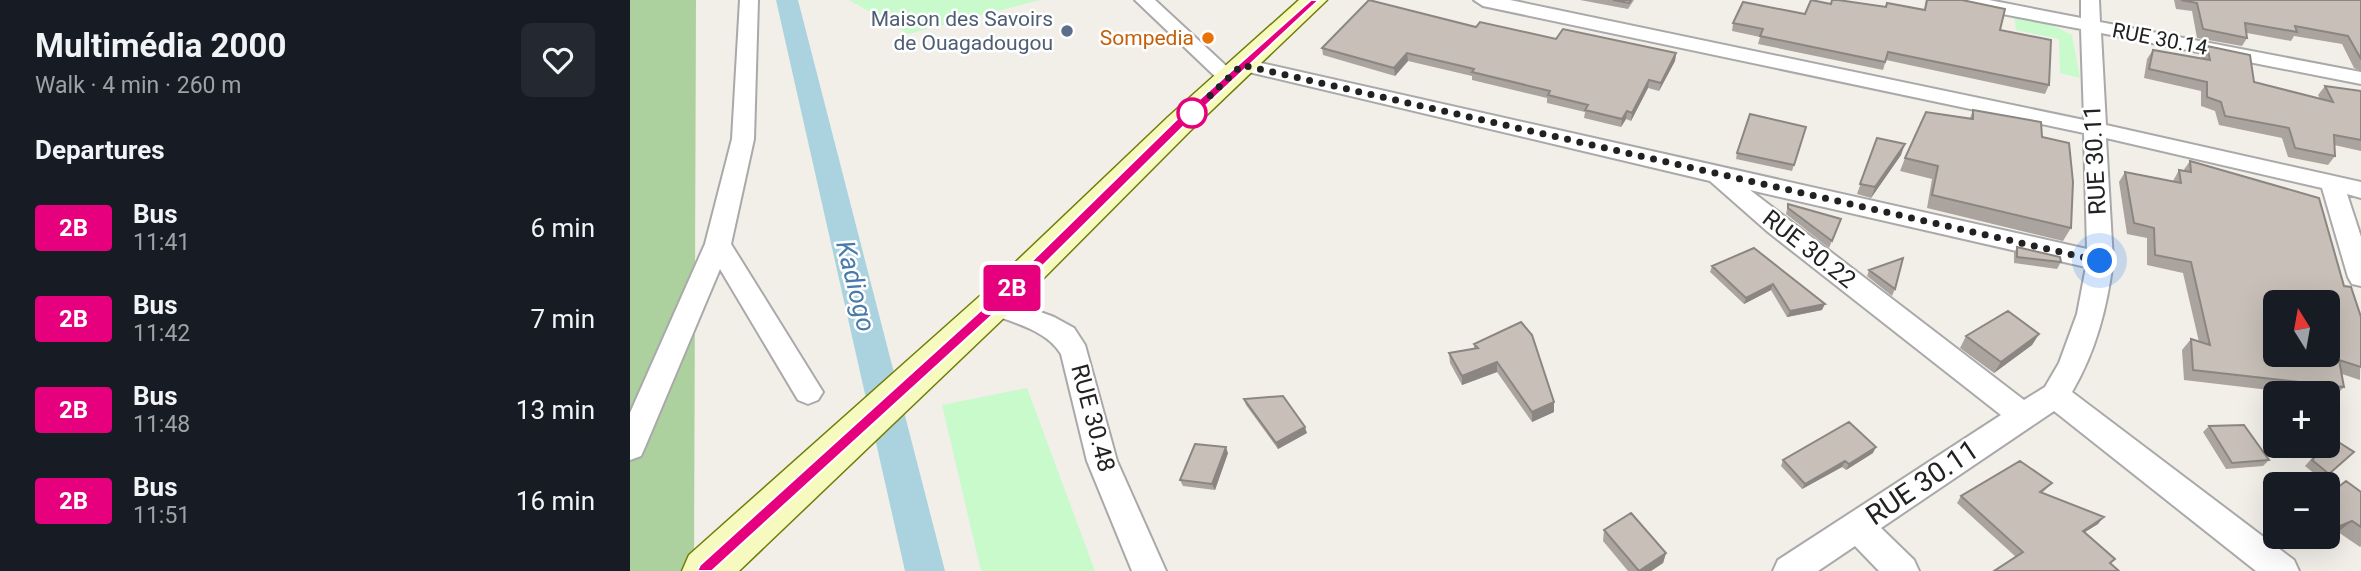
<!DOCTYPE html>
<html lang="en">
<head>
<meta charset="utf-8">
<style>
  body { margin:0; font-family:Roboto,sans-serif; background:#242831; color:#f1f3f6; height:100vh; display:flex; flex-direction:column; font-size:26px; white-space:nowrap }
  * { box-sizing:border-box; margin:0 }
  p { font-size:23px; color:#9ea1a6 }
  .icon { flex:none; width:38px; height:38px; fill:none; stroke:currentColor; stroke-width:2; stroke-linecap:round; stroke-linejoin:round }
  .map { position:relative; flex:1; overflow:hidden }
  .sheet { display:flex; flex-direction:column; background:#171b24; width:630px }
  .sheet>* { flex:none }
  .badge { padding:0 14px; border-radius:5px; font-size:24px; line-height:46px }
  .needle { width:46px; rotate:349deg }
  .fabs { position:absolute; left:1633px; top:290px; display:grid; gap:14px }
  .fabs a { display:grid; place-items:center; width:77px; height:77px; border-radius:10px; background:#171b24; box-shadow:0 7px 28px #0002; font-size:35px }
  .you { position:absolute; width:35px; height:35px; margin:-18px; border:5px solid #fff; border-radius:50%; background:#1a73e8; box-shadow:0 0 0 10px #1a73e833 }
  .map>.badge { position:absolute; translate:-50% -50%; box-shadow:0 0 0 4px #fff }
  h2 { padding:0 35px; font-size:26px; line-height:63px }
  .round { display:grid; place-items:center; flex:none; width:74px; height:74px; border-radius:10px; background:#242831 }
  .overview { display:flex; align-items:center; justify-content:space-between; height:119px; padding:0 35px }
  h1 { font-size:33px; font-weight:700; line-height:52px }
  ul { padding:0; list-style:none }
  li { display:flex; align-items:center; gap:21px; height:91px; padding:0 35px }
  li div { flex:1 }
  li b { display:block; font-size:26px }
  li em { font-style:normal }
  li .badge { min-width:77px; font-weight:700; text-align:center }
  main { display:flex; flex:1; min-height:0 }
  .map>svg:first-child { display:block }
</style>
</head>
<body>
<main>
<section class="sheet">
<div class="overview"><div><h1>Multimédia 2000</h1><p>Walk · 4 min · 260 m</p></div><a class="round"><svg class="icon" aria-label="heart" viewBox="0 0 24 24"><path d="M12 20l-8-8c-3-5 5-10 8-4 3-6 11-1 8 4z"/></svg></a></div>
<h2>Departures</h2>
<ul>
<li><span class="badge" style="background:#e6007e;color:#fff">2B</span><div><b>Bus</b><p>11:41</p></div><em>6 min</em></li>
<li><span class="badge" style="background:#e6007e;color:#fff">2B</span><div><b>Bus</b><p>11:42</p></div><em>7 min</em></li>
<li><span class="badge" style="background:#e6007e;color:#fff">2B</span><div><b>Bus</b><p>11:48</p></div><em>13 min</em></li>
<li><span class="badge" style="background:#e6007e;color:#fff">2B</span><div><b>Bus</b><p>11:51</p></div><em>16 min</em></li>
</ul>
</section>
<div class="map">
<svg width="1731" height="571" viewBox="0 0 1731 571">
  <rect width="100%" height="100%" fill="#f2efe9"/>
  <path fill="#add19e" d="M0 0H66L64 571H0Z"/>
  <path fill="#c8facc" d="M219 0H410L278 34Z
    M1384 16 1418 23 1442 35 1450 78 1430 73 1429 39 1386 30Z
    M397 388 465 571H351L312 405Z"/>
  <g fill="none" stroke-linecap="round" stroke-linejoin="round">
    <path fill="#aad3df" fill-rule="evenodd" d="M146 0H168L315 571H275Z"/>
    <defs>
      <path id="street" d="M110 0H128L124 139 101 244 193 392 188 400 178 404 168 400 90 269 15 447 11 456 0 460V413L75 244 102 139Z
        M505 0H525L606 75 609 79 606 83H592Z
        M844 0H880L1454 120 1451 29 1330 6 1321 0H1359L1451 18V0H1469L1470 22 1731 72V84L1471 33 1476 125 1731 182V198L1717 194 1731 237V286L1722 284 1718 277 1692 188 1476 138 1483 261C1477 308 1466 351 1442 392L1664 560 1669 571H1626L1424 411 1251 528 1284 560 1289 571H1249L1225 546 1188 571H1143L1148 560 1371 415 1138 232 1080 181 606 69 603 65 606 61 613 59 1457 249 1454 133 853 6ZM1120 190 1456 267 1447 314 1429 363 1415 387 1394 400Z
        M364 295 424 317 444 328 455 345 487 461 536 571H502L457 461 431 354C416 329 381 322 355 312L351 305 355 298Z"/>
      <path id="secondary" d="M669 0H697L560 131 377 315 109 571H52L59 555 351 295 538 117Z"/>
    </defs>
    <use href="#street" stroke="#a9a9a9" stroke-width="4"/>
    <use href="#secondary" stroke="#707d05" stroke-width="3"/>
    <use href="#street" fill="#fff" fill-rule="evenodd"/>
    <use href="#secondary" fill="#f7fabf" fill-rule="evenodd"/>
  </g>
  <path fill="#aba49e" d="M950 0H1004L998 9Z
    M1296 0H1332L1370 30 1419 85 1415 94 1256 60 1253 70 1128 44 1130 37 1102 31 1103 23 1175 14 1201 4 1294 10Z
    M1544 0H1731V71L1724 68 1712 44 1664 36 1661 41 1617 33V38L1612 46 1567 38 1562 11 1546 9Z
    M926 39 1046 53 1045 61 1029 91 1018 88 1001 121 996 119 991 127 954 118 955 112 917 103V98L842 80V76L778 61 765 76 693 55 692 48Z
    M1577 46 1624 82 1690 99 1688 95 1695 86 1731 91V151L1704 145 1705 156 1698 165 1658 157 1652 138 1589 125 1585 111 1571 106V91L1514 78 1517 59 1523 50 1572 59 1571 55Z
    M1343 110 1412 137 1441 228 1433 241 1297 208 1302 179 1270 171 1275 158 1340 118Z
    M1176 127 1162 171 1106 159 1107 153Z
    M1247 138 1271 155 1241 198 1227 194Z
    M1560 161 1714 286 1731 317 1730 380 1712 374 1714 387 1704 397H1698V394H1673L1554 380 1552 350 1561 339 1569 342 1553 273 1517 265V238L1497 234 1489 182 1495 172 1543 181 1549 170 1553 171Z
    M1158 204 1211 219 1199 248 1156 214Z
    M1387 247 1431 262 1427 269 1384 263V253Z
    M1124 248 1192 310 1157 317 1141 290 1114 304 1080 272 1082 266Z
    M1239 270 1265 289 1262 296 1237 276Z
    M1409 334 1402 345 1364 373 1330 348 1336 336Z
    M844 344 924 412 902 422 867 372 832 385 820 363 819 353 844 349Z
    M614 399 677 433 648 449 616 405Z
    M1579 426 1639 460 1633 466 1596 469 1573 432Z
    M1702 438 1724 452 1692 480 1675 466 1693 446H1698V442Z
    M598 453 585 490 553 486 550 480Z
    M1243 453 1216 470 1212 467 1172 489 1151 466 1153 460Z
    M1422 483 1412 493 1468 524 1455 532 1485 559 1480 564 1386 557 1327 503 1331 496Z
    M1731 492V546L1730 547 1708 532 1698 537V495Z
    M974 530 1036 553 1033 563 1021 571H998L973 541Z"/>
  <path fill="#8b8681" d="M777 53 778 61 765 76 764 68Z
    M1046 53 1045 61 1029 91 1031 83Z
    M1019 80 1018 88 1001 121 1002 113Z
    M997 111 996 119 991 127 992 119Z
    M1275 144 1271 155 1241 198 1245 187Z
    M1143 284 1141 290 1114 304 1116 298Z
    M1195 304 1192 310 1157 317 1160 311Z
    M1409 334 1402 345 1364 373 1371 362Z
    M867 362V372L832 385V376Z
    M924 402V412L902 422V412Z
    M675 427 677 433 648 449 646 443Z
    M596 447 598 453 585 490 582 484Z
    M1246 447 1243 453 1216 470 1219 464Z
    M1215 461 1212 467 1172 489 1175 484Z
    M1474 517 1468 524 1447 537 1453 531Z
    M1722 521 1708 532 1698 536 1710 526Z
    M1036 553 1033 563 1021 571H1009Z"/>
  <path fill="#c7bfb8" stroke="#8b8681" stroke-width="2" fill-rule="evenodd" d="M739 0 846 27 850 22 926 39 933 29 1046 53 1031 83 1019 80 1002 113 997 111 992 119 955 110 958 105 918 95 920 91 842 72 844 69 777 53 764 68 692 48Z
    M983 0H1001L999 3Z
    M1181 0 1201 4 1202 0H1208L1256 7 1257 3 1295 10 1297 0H1332L1375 9 1370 30 1421 40 1419 85 1258 52 1255 62 1130 36 1133 29 1103 23 1113 2 1175 14Z
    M1551 0H1731V59L1718 36 1665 26 1667 32 1615 23 1617 38 1573 29 1567 3Z
    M1577 46 1620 55 1624 82 1703 102 1695 86 1731 91V140L1704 135 1705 156 1665 148 1659 128 1595 116 1591 102 1577 97V82L1519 69 1523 50 1580 60Z
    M1343 110 1411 122 1412 137 1439 143 1443 182 1441 228 1302 195 1308 166 1275 158 1296 112 1343 119Z
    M1120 114 1176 127 1164 165 1107 153Z
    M1247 138 1275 144 1245 187 1230 184Z
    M1560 161 1689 198 1714 286 1721 287 1731 317V367L1709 360 1714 387 1563 370 1561 339 1580 345 1561 262 1525 255 1524 228 1504 223 1495 172 1551 183 1549 170 1561 172ZM1645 303H1698V355H1645Z
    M1158 204 1211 219 1202 241 1158 208Z
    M1387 247 1430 257 1431 262 1387 257Z
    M1124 248 1195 304 1160 311 1143 284 1116 298 1082 266Z
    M1273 258 1265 289 1239 270Z
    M1378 311 1409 334 1371 362 1336 336Z
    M891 322 902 335 924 402 902 412 867 362 832 376 819 353 848 348 844 344Z
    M653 396 675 427 646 443 614 399Z
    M1219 422 1246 447 1219 464 1215 461 1175 484 1153 460Z
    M1614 425 1639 460 1602 463 1579 426Z
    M1702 438 1724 452 1699 474 1682 460 1695 446H1698V443Z
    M565 444 596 447 582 484 550 480Z
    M1390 461 1422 483 1410 492 1474 517 1453 531 1485 559 1480 563 1489 571H1364L1393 552 1331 496Z
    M1716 481 1731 492V527L1722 521 1710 526 1698 517V495Z
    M1001 513 1036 553 1009 571 974 530Z"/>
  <path fill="#e6007e" stroke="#fff" stroke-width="2" d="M681 0H689L554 126 369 309 82 571H67L70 565 360 302 545 121Z"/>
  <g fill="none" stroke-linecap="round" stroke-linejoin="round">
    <path stroke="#222" stroke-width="7" stroke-dasharray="0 12.6" d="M562 113 612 65 1470 261"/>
  </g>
  <circle fill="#5c6f8a" stroke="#fff" stroke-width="2.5" cx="437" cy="31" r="7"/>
  <circle fill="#e8710a" stroke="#fff" stroke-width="2.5" cx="578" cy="38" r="7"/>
  <circle fill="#fff" stroke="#e6007e" stroke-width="3.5" cx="562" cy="113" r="14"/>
  <g text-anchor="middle" stroke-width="5" stroke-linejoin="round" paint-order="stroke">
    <g font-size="21" fill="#4e5e75" stroke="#fff" text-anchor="end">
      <text x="423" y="26">Maison des Savoirs<tspan x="423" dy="24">de Ouagadougou</tspan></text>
    </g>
    <g font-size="21" fill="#c56008" stroke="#fff" text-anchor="end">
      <text x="564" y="45">Sompedia</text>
    </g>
    <g font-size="21" fill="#222" stroke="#fff">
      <text transform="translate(1530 39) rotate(11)" y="7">RUE 30.14</text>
    </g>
    <g font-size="24" fill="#222" stroke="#fff">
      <text transform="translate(1465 160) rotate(-93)" y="8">RUE 30.11</text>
      <text transform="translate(1179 249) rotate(38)" y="8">RUE 30.22</text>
      <text transform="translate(463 418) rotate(75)" y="8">RUE 30.48</text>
    </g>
    <g font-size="26" font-style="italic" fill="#4a7aab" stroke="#fff">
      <text transform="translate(226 286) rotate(76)" y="9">Kadiogo</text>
    </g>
    <g font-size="28" fill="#222" stroke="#fff">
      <text transform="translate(1292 482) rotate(-34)" y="10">RUE 30.11</text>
    </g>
  </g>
</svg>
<div class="fabs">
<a><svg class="needle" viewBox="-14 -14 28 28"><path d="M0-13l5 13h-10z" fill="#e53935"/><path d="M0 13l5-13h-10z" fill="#9ea1a6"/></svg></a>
<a>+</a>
<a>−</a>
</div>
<div class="you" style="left:1470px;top:261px"></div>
<b class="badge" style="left:382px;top:288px;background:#e6007e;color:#fff">2B</b>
</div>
</main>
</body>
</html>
